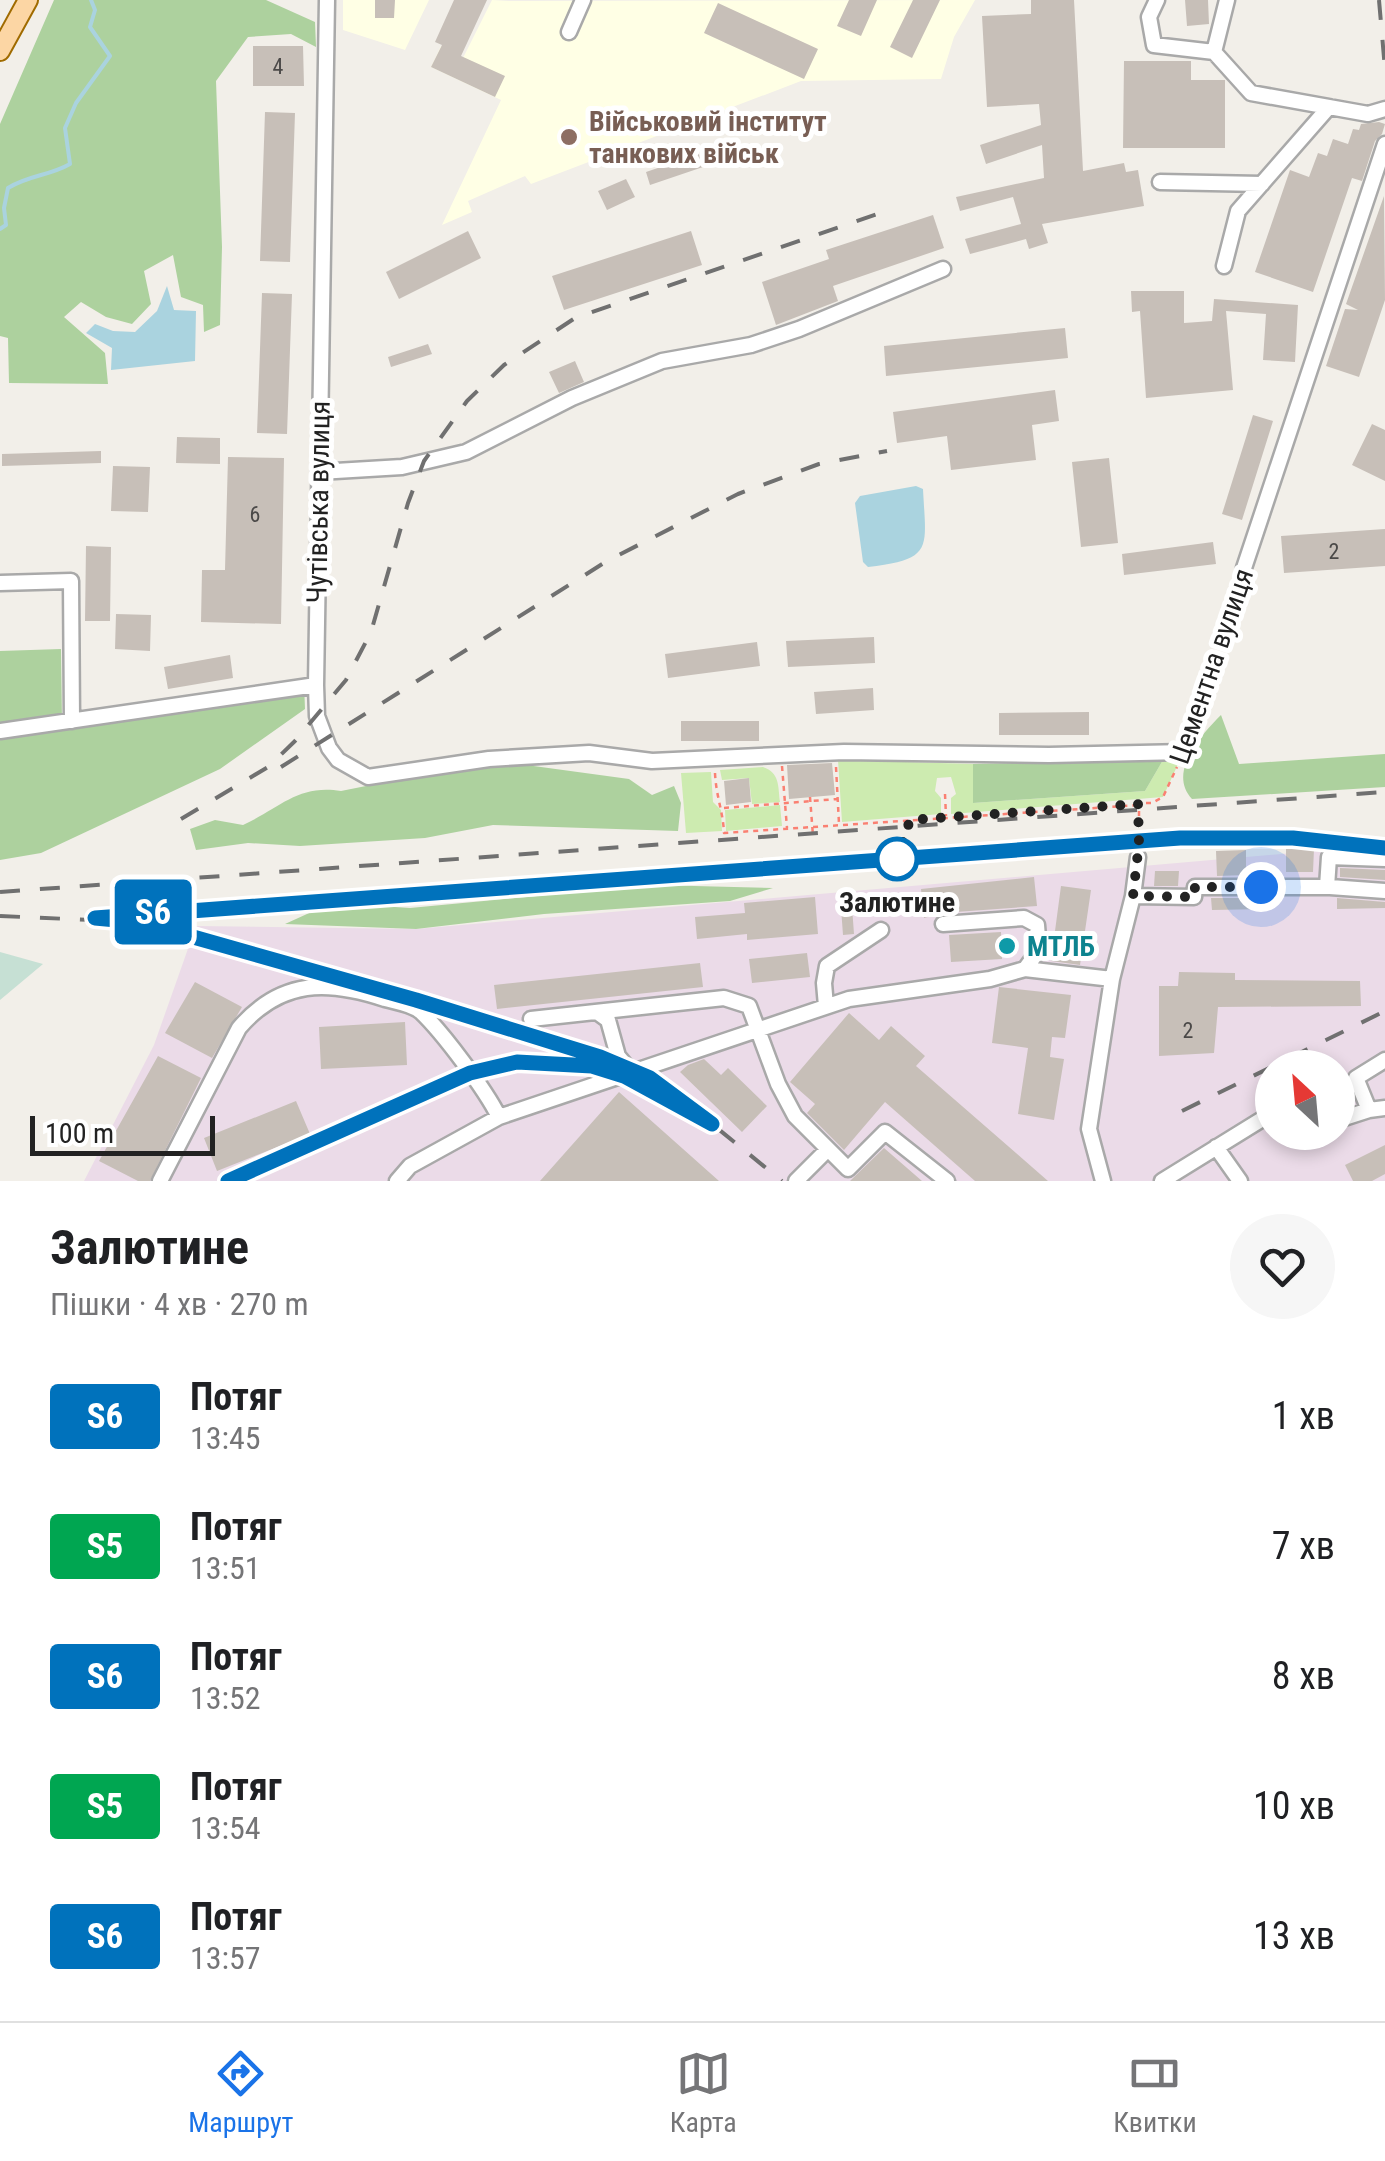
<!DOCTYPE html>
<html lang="uk">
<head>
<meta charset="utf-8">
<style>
  body { margin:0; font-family:"Roboto Condensed",sans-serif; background:#f6f6f6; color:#202124; height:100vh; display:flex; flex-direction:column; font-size:38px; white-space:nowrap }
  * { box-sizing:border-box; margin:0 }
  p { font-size:32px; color:#757577 }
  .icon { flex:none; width:55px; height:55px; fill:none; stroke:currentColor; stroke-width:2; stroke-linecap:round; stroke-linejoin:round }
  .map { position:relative; height:1181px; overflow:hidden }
  .side { display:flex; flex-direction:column; background:#fff; flex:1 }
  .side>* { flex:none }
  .badge { padding:0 20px; border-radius:8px; font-size:35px; line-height:65px }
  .needle { width:65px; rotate:334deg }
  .buttons { position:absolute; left:1255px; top:1050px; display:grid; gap:20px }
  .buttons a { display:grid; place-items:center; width:100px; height:100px; border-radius:50%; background:#fff; box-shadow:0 5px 15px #0003; font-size:50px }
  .scale { position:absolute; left:30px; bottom:25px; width:185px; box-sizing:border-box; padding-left:10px; border:5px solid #222; border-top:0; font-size:28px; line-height:35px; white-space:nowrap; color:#222; -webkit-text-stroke:8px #fff; paint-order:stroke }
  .you { position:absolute; width:50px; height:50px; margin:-25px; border:8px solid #fff; border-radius:50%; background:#1a73e8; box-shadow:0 0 0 15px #1a73e833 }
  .map>.badge { position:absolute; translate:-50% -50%; box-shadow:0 0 0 5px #fff }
  .round { display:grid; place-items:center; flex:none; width:105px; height:105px; border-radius:52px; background:#f6f6f6 }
  .head { display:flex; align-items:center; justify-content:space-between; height:170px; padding:0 50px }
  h1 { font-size:48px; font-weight:700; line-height:75px }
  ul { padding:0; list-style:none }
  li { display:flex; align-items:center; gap:30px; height:130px; padding:0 50px }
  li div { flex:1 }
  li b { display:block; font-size:38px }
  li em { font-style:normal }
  li .badge { min-width:110px; font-weight:700; text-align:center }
  .menu { display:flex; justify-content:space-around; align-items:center; height:140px; border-top:2px solid #e0e0e0; background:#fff; font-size:28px; color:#757577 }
  .menu a { display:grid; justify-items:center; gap:5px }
  .menu .active { color:#1a73e8 }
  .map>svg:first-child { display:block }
</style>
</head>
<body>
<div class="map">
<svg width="1385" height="1181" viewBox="0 0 1385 1181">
  <rect width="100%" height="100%" fill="#f2efe9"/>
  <path fill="#ebdbe8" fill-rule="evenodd" d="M1385 845V1181H84L154 1045 196 926 416 929ZM1272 1068H1338V1132H1272Z"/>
  <path fill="#ffffe5" d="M343 0H429L405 50 343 30Z
    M492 0 509 1 975 0 954 37 941 79 801 81 531 184 525 176 468 201 472 212 442 225 501 100 431 67 441 46 463 58Z"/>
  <path fill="#cdebb0" d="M838 760 973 764V803L1145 791 1163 760 1179 762 1163 797 951 814V798L956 794 951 777 937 778 935 791 941 798V814L842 822Z
    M763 767C780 773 778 786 780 802L752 804 749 778 722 780 720 770Z
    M711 772 713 802 721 810 722 831 686 833 681 773Z
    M780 805 782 826 726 831 725 810Z"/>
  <path fill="#add19e" d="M54 0H266L315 22 316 47 291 34 248 37 216 81 222 247 220 325 204 332 203 305 181 297 173 255 144 271 151 304 132 324 106 317 81 302 64 317 105 353 108 384 9 383 8 338 0 336V124Z
    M61 649 62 723 304 683 305 709 220 769 41 853 0 860V651Z
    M1221 715 1239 764 1385 754V787L1192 799C1167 772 1201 735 1221 715Z
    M1163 760 1145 791 973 803V764Z
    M505 762 629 779 652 795 674 786 681 803 678 831 493 825 425 838 300 846 248 843 196 850 190 829 215 820 243 825C280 808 298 784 341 791L481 763Z
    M654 885 773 888 730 901 544 914 416 929 285 924 318 909 350 904 410 908Z"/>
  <path fill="#c6e0d4" d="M0 952 43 964 0 1000Z"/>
  <path fill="#aad3df" d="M167 286 174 310 196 311 195 361 111 370 112 348 86 333 95 324 113 331 135 332 157 311Z
    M916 486 923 489C926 549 934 559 868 567L863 562 855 503 860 496Z"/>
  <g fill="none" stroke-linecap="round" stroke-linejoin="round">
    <path stroke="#aad3df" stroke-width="4" d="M0 229 6 225 4 208 8 188C29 175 49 176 70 164L65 128 76 103 110 56 90 27 95 10 91 0"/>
  </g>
  <path fill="#c7bfb8" d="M375 0H395L394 18H375Z
    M454 0H487L461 56 505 76 495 97 431 67 442 45 435 42Z
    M849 0H877L861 36 837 26Z
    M913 0H940L912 58 890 47Z
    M1031 0H1074L1083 171 1124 163 1126 172 1138 170 1144 206 1042 224 1048 243 1029 249 1026 239 970 254 965 239 1021 224 1013 197 960 211 956 197 1044 178 1042 145 986 164 980 145 1041 125 1039 104 987 107 982 16 1031 14Z
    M1185 0H1208L1209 24 1187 26Z
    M718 3 818 49 804 79 704 33Z
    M253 46H303L304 86H253Z
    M1124 61H1191V80H1225V148H1123Z
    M265 112 295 113 290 262 260 261Z
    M1379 122 1385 124 1382 134 1375 141 1362 181 1352 178 1313 292 1255 272 1290 170 1309 177 1318 153 1327 156 1333 139 1348 144 1353 129 1359 130 1361 124Z
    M699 154 703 167 650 185 646 172Z
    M626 179 635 197 607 210 598 191Z
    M1384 196 1385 300 1359 377 1326 366 1345 309 1358 310 1346 304Z
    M933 215 944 248 833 286 838 301 776 325 762 282 829 259 826 250Z
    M468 231 481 258 399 299 386 272Z
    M691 231 702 265 564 310 552 276Z
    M1131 291H1184V323L1212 321 1214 299 1298 305 1295 362 1263 360 1266 314 1226 311 1233 390 1146 398 1140 311 1132 312Z
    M262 293 292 294 287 434 257 433Z
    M1065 328 1068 358 886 376 884 346Z
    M428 344 432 354 391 367 388 357Z
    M575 361 584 382 559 393 549 372Z
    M1055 390 1059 421 1032 425 1036 460 951 470 947 436 897 443 893 412Z
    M1253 415 1273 421 1242 520 1222 514Z
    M1372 424 1385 430V481L1352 465Z
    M177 437 220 438V464L176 463Z
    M101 451V463L2 466V454Z
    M228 457 284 458 281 624 201 622 202 570H225Z
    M1109 458 1118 543 1081 547 1072 462Z
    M113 466 150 467 148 512 111 511Z
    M1385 529V566L1284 573 1281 536Z
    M1213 542 1216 564 1124 575 1122 554Z
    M86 546 111 547 110 621H85Z
    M116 614 151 615 150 651 115 649Z
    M874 637 875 663 788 667 786 641Z
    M757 642 760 666 668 678 665 654Z
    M230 655 233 678 168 689 164 667Z
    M873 688 874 710 816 714 814 692Z
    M1089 712V735H999V713Z
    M681 721H759V741H681Z
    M832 763 835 795 789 799 787 765Z
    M749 778 751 802 726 805 724 781Z
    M1286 849H1314L1313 872H1286Z
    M1246 850V875L1217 876 1216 851Z
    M1340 868 1385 870V880L1340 877Z
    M1155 871H1179L1178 886H1154Z
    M1034 877 1037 906 942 913 924 918 921 889Z
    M1061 886 1091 890 1080 965 1051 961Z
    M851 893 854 934 843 935 840 894Z
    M815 897 818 934 747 940V934L697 939 695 917 745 913 744 903Z
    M1211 898H1266V909L1212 910Z
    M1337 898 1385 902V908L1337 909Z
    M1001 932 1002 959 951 962 949 935Z
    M807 953 810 977 752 983 749 959Z
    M700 963 703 987 497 1009 494 985Z
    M1179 972 1235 973V980L1360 981 1361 1006 1218 1007 1214 1053 1159 1056V986H1178Z
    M195 982 242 1007 212 1058 165 1033Z
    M999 987 1071 995 1065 1038 1052 1037 1050 1057 1064 1059 1054 1120 1018 1114 1028 1048 992 1043Z
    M849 1013 879 1040 891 1026 925 1056 916 1066 1048 1181H975L885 1102 844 1150 807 1113 815 1104 790 1082Z
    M405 1022 407 1065 321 1069 319 1027Z
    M158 1056 201 1078 150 1181H138L99 1161Z
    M704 1059 721 1075 728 1068 767 1106 742 1132 680 1072 688 1065Z
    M619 1092 719 1181H540Z
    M296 1101 310 1134 217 1171 204 1138Z
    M1385 1145V1174L1372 1181H1353L1345 1165Z
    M884 1148 922 1181H850Z"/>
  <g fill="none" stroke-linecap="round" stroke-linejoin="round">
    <defs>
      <path id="minor" d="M327 0 316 685 317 716 329 748 338 760 368 777 489 759 589 753 652 761 844 752 1049 755 1185 752
        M1157 0 1149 17 1154 45 1214 52
        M1227 0 1214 52 1251 93 1368 114 1385 109
        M569 32 583 0
        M1160 182 1262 184
        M1224 266 1238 211 1329 107
        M319 472 402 467 466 452 572 398 662 361 751 345 799 329 943 269
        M1244 568 1385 144
        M0 583 71 581 72 721
        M0 731 316 685
        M1327 887 1329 857 1385 859
        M1133 896 1194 897 1195 887H1330L1385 891
        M1025 969 1112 979
        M826 1006 824 983 827 966 881 930
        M597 1012 608 1020 618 1056 632 1073
        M531 1019 724 998 749 1006 778 1084 795 1116 848 1169 885 1132 947 1181
        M1385 1060 1356 1078 1369 1110 1385 1108
        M1338 1120 1369 1110
        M1216 1147 1240 1181
        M160 1181 239 1028C281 979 328 980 385 999 396 1002 412 1004 421 1012 443 1033 485 1089 499 1117
        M397 1181 410 1166 499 1117 849 999 990 979 1025 969 1039 950 1037 925 1024 918 943 924
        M796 1181 828 1149
        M1103 1181 1089 1129 1112 979 1133 896 1138 857
        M1162 1181 1272 1113"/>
      <path id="major" d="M0 51 28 0"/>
    </defs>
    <use href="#minor" stroke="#a9a9a9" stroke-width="19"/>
    <use href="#major" stroke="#a06b00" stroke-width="22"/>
    <path stroke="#fa8072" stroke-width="2.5" stroke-dasharray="5 5" stroke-linecap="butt" d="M1188 741 1212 653 1239 582
      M782 766 787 828
      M836 767 839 824
      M715 773C716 796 723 811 724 833L1139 805
      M945 794 946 816
      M810 797 813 836
      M724 808 837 799
      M1139 846V803H1152L1163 797 1177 767"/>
    <use href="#minor" stroke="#fff" stroke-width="14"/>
    <use href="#major" stroke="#fcd6a4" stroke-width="18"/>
    <path stroke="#707070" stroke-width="4" stroke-dasharray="20 20" stroke-linecap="butt" d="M1379 0 1385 69
      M281 767 607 561 738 494 819 464 887 451
      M181 819 268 767 295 741 346 680 371 632 408 503 424 461 467 401 504 365 575 318 883 212
      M0 892 1385 792
      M0 916 137 922 416 1000 599 1057 650 1078 673 1092 782 1181
      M95 917 1179 838H1293L1385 848
      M1182 1111 1385 1011
      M228 1181 470 1073 517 1062 599 1068"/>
  </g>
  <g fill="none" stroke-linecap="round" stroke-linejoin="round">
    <defs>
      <path id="line" d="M228 1181 470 1073 517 1062 592 1066 624 1076 712 1124 650 1078 600 1057 416 1000 172 931 138 922 95 918 1180 838H1293L1385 848"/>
    </defs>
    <use href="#line" stroke="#fff" stroke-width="22"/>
    <use href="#line" stroke="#0072bc" stroke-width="15"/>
    <path stroke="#222" stroke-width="10" stroke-dasharray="0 18" d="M897 859 910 820 1138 804 1139 843 1133 896 1194 897 1195 887H1261"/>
  </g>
  <circle fill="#8d6e63" stroke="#fff" stroke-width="4" cx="569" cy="137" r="10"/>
  <circle fill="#fff" stroke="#0072bc" stroke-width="5" cx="897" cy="859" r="20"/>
  <circle fill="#0f9aa8" stroke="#fff" stroke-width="4" cx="1007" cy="946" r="10"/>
  <g text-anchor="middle" stroke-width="10" stroke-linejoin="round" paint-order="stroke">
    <g font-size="22" fill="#4b4948">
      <text x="278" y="74">4</text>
      <text x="255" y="522">6</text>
      <text x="1334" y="559">2</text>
      <text x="1188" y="1038">2</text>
    </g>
    <g font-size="28" font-weight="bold" fill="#785e54" stroke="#fff" text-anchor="start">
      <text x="589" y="131">Військовий інститут<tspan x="589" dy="32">танкових військ</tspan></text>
    </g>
    <g font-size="28" fill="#222" stroke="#fff">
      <text transform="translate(318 502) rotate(-89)" y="10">Чутівська вулиця</text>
      <text transform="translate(1211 666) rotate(-71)" y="10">Цементна вулиця</text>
    </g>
    <g font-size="28" font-weight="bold" fill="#222" stroke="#fff">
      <text x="897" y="912">Залютине</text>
    </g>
    <g font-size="28" font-weight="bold" fill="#0d838f" stroke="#fff" text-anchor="start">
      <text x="1027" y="956">МТЛБ</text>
    </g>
  </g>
</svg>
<div class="buttons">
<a><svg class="needle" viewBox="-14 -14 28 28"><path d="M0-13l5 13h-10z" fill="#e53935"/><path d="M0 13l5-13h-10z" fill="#757577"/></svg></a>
</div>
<div class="scale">100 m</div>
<div class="you" style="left:1261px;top:887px"></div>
<b class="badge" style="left:153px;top:912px;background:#0072bc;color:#fff">S6</b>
</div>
<section class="side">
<div class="head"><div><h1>Залютине</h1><p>Пішки · 4 хв · 270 m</p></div><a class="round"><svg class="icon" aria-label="heart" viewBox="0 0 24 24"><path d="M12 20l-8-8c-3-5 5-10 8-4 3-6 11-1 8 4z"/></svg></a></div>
<ul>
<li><span class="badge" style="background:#0072bc;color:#fff">S6</span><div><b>Потяг</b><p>13:45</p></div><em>1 хв</em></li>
<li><span class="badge" style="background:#00a651;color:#fff">S5</span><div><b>Потяг</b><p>13:51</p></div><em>7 хв</em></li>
<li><span class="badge" style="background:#0072bc;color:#fff">S6</span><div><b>Потяг</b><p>13:52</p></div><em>8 хв</em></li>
<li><span class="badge" style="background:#00a651;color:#fff">S5</span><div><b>Потяг</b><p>13:54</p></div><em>10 хв</em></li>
<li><span class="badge" style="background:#0072bc;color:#fff">S6</span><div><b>Потяг</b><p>13:57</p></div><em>13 хв</em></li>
</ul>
</section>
<nav class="menu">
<a class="active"><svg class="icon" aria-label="directions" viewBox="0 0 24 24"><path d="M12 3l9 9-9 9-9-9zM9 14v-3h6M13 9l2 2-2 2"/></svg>Маршрут</a>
<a><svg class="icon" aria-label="map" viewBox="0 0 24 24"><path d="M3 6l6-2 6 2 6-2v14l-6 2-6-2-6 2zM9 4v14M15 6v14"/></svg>Карта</a>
<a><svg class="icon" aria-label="tickets" viewBox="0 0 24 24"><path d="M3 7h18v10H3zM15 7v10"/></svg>Квитки</a>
</nav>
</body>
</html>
